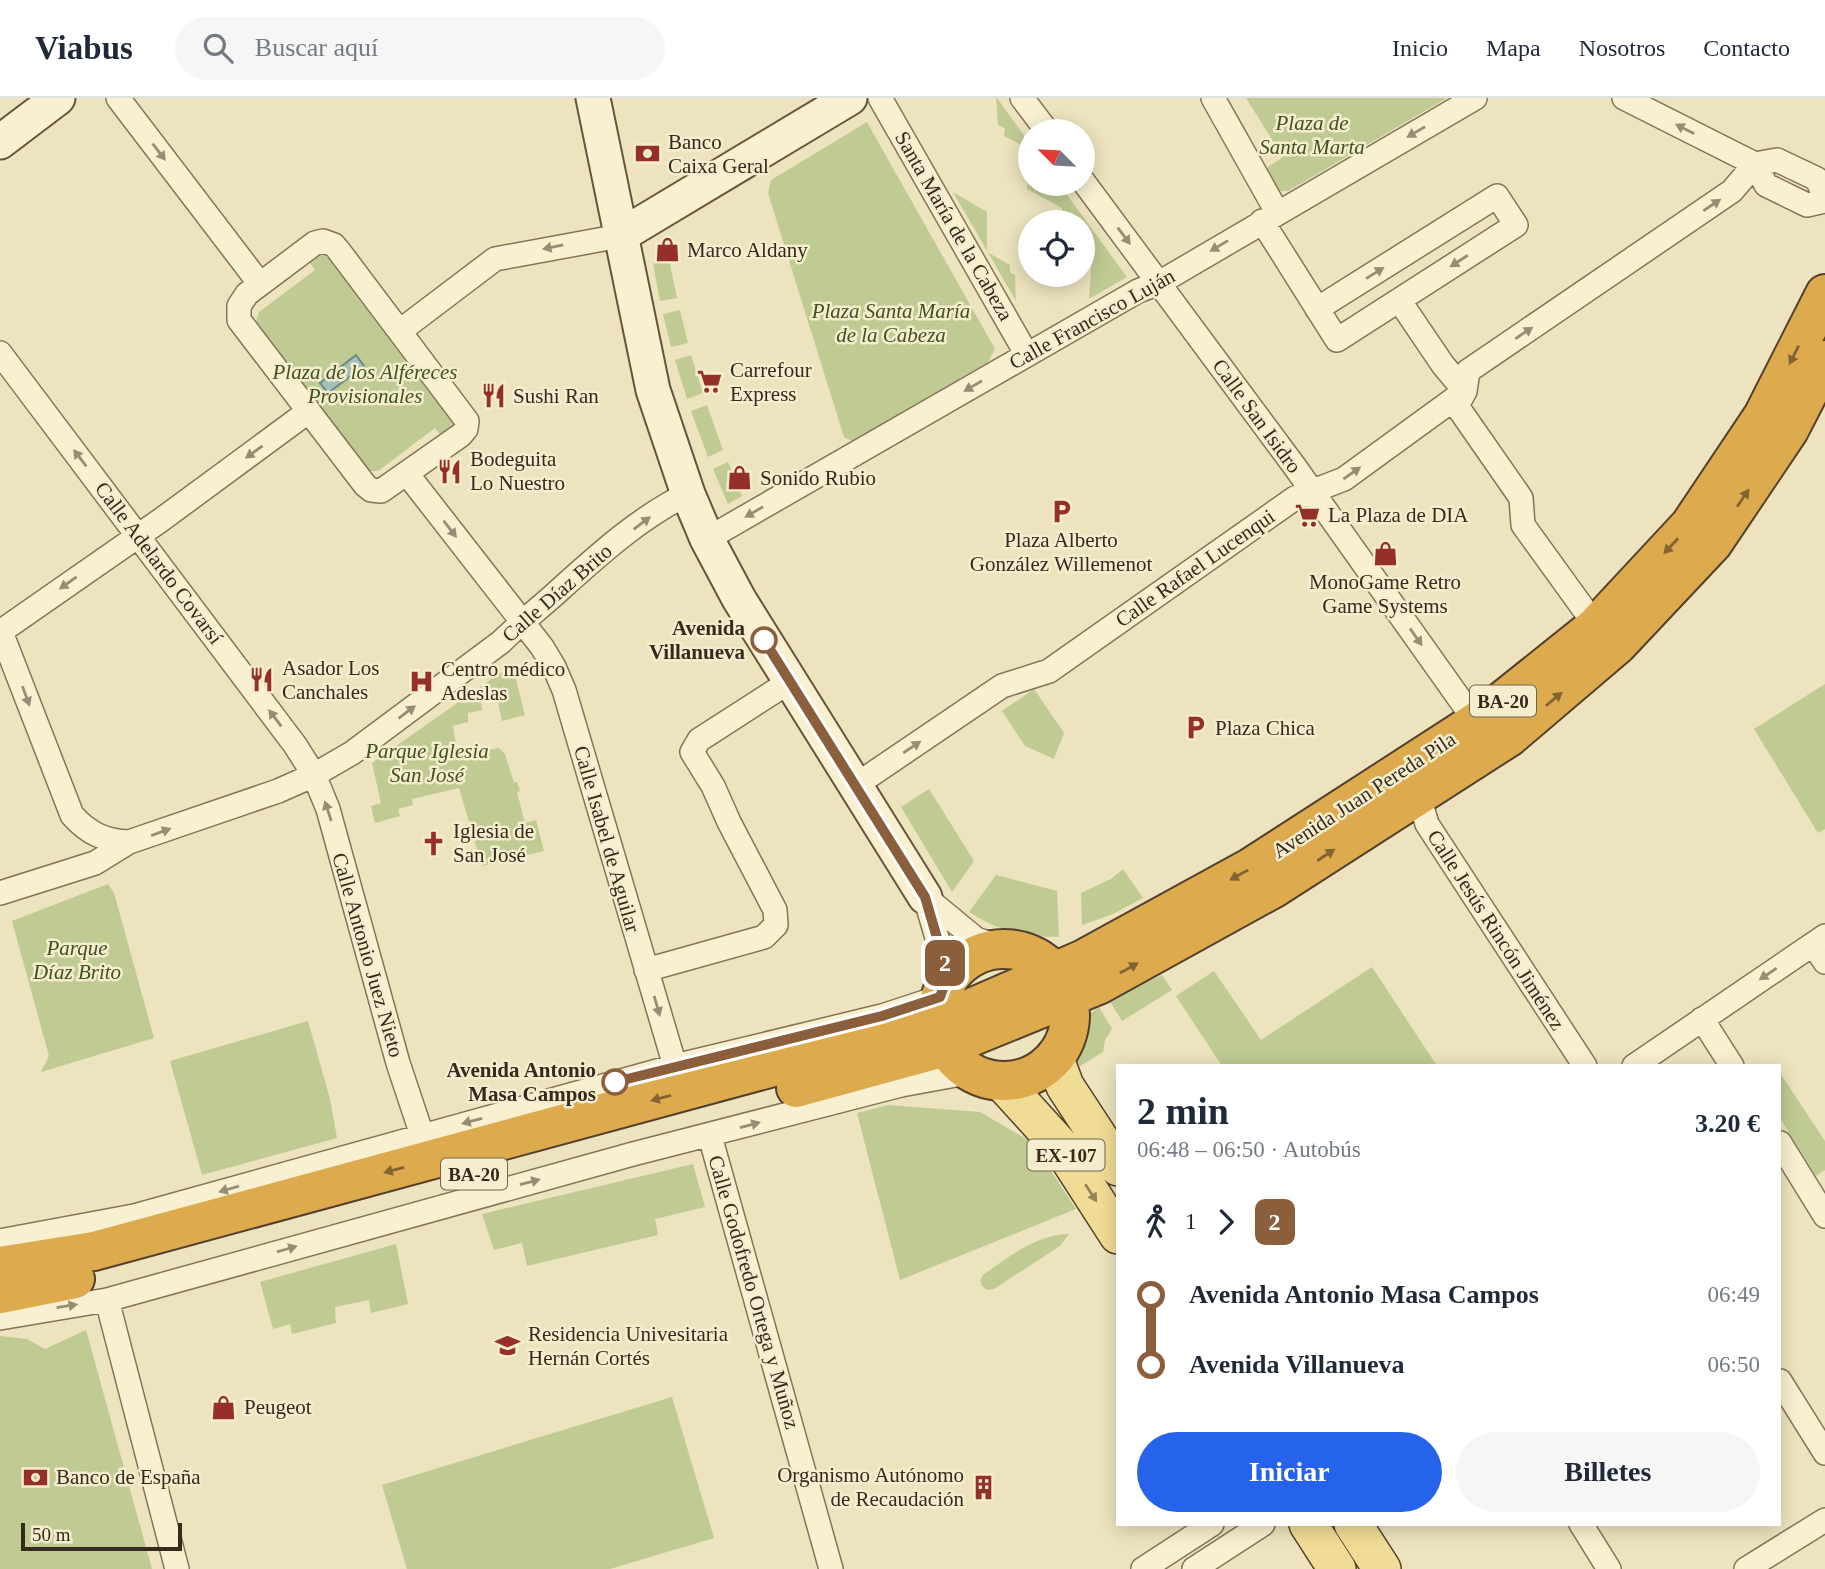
<!DOCTYPE html>
<html lang="es">
<head>
<meta charset="utf-8">
<style>
  body { margin:0; font-family:Georgia,serif; background:#f6f6f7; color:#1f2937; height:100vh; display:flex; flex-direction:column; font-size:26px; white-space:nowrap }
  * { box-sizing:border-box; margin:0 }
  p { font-size:23px; color:#747a83 }
  .icon { flex:none; width:38px; height:38px; fill:none; stroke:currentColor; stroke-width:2; stroke-linecap:round; stroke-linejoin:round }
  .map { position:relative; flex:1; overflow:hidden }
  .sheet { position:absolute; left:1116px; top:966px; width:665px; height:462px; display:flex; flex-direction:column; background:#fff; border-radius:0px; box-shadow:0 4px 18px #0003 }
  .sheet>* { flex:none }
  .badge { padding:0 14px; border-radius:10px; font-size:24px; line-height:46px }
  .needle { width:46px; rotate:294deg }
  .controls { position:absolute; left:1018px; top:21px; display:grid; gap:14px }
  .controls a { display:grid; place-items:center; width:77px; height:77px; border-radius:50%; background:#fff; box-shadow:0 4px 18px #0003; font-size:35px }
  .scale { position:absolute; left:21px; bottom:18px; width:161px; box-sizing:border-box; padding-left:7px; border:4px solid #352a1c; border-top:0; font-size:19px; line-height:24px; white-space:nowrap; color:#352a1c; -webkit-text-stroke:5px #f5edce; paint-order:stroke }
  .map>.badge { position:absolute; translate:-50% -50%; box-shadow:0 0 0 4px #fff }
  .legs { display:flex; align-items:center; gap:10px; height:77px; padding:0 21px; font-size:23px }
  .legs p { margin-inline-start:auto }
  .overview { display:flex; align-items:center; justify-content:space-between; height:119px; padding:0 21px }
  h1 { font-size:38px; font-weight:800; line-height:52px }
  .cta { display:flex; gap:14px; margin-top:auto; padding:14px 21px }
  .cta a { flex:1; height:80px; border-radius:42px; background:#2563eb; color:#fff; font-size:28px; font-weight:800; line-height:80px; text-align:center }
  .cta a+a { background:#f6f6f7; color:#1f2937 }
  ul { padding:0 21px; list-style:none }
  li { display:flex; align-items:center; gap:24px; height:70px; font-size:26px }
  li i { display:grid; place-items:center; width:10px; height:100%; margin:0 9px; background:currentColor }
  li i::after { content:''; width:18px; height:18px; margin:-9px; border:5px solid; border-radius:50%; background:#fff }
  li p { margin-inline-start:auto }
  li:first-child i { background:linear-gradient(#0000 50%,currentColor 0) }
  li:last-child i { background:linear-gradient(currentColor 50%,#0000 0) }
  header { display:flex; align-items:center; gap:42px; box-sizing:border-box; height:98px; padding:0 35px; background:#fff; border-bottom:2px solid #e0e1e3 }
  header strong { font-size:33px }
  nav { display:flex; gap:38px; margin-inline-start:auto; font-size:24px }
  .search { width:490px; height:63px; background:#f6f6f7; display:flex; align-items:center; gap:18px; box-sizing:border-box; padding:0 24px; border-radius:38px; color:#747a83; font-size:26px }
  .map>svg:first-child { display:block }
</style>
</head>
<body>
<header>
<strong>Viabus</strong>
<div class="search"><svg class="icon" aria-label="search" viewBox="0 0 24 24"><circle cx="10" cy="10" r="6"/><path d="M15 15l6 6"/></svg>Buscar aquí</div>
<nav><a>Inicio</a><a>Mapa</a><a>Nosotros</a><a>Contacto</a></nav>
</header>
<div class="map">
<svg width="1825" height="1471" viewBox="0 0 1825 1471">
  <rect width="100%" height="100%" fill="#ede3be"/>
  <path fill="#bfcb93" d="M996 0H997L1031 47V86H1059L1127 179 1089 201 1092 160 1083 155V124H1062V110L1027 91 1029 51 1004 38 1005 30 998 27Z
    M1246 0H1447L1288 93H1278L1262 73 1283 59Z
    M867 24 995 251 988 264 852 343 844 339 768 95 771 82Z
    M953 94 987 114V154L1010 167V174L1015 177 1016 203Z
    M318 155 330 157 457 326 444 341 435 330 378 373H366L255 226 259 214 315 172 307 161Z
    M668 157 677 200 660 203 653 166Z
    M680 212 688 245 671 249 663 216Z
    M691 257 703 295 687 301 675 262Z
    M707 307 723 352 708 359 691 313Z
    M728 364 742 398 728 406 713 371Z
    M505 573 514 574 525 617 502 623 497 599 481 603 482 612 468 615V624L453 628 458 658 499 650 505 656 514 685 517 684 520 693 517 694 525 725 536 722 544 753 482 768 459 690 412 701 413 707 398 711 400 718 375 725 371 708 381 705 372 665 497 577Z
    M1825 586V731L1818 735 1754 631Z
    M1034 591 1064 635 1054 661 1025 648 1002 613Z
    M929 691 974 763 952 794 901 709Z
    M1123 771 1143 800 1113 816 1082 827 1081 795 1111 781Z
    M996 777 1057 793 1059 839C1025 839 998 833 969 814Z
    M108 786 114 795 154 940 41 974 49 958 12 823Z
    M1372 869 1437 968H1222L1176 898 1214 873 1261 942Z
    M1162 877 1172 892 1122 923 1109 902Z
    M1099 909 1112 931 1105 942 1103 954 1077 970C1070 946 1078 924 1099 909Z
    M308 923 330 1001 337 1040 202 1077 170 963Z
    M1780 975 1825 1043V1072L1816 1078 1780 1020Z
    M888 1007 980 1014 1032 1044 1076 1111 900 1182 857 1015Z
    M693 1066 705 1109 655 1121 658 1137 527 1168 522 1145 494 1152 482 1116Z
    M1069 1136 1060 1148 994 1191 987 1192 982 1188 980 1182 984 1176C1011 1158 1035 1137 1069 1136Z
    M396 1146 408 1206 371 1215 369 1202 335 1209 336 1225 292 1236 290 1226 273 1231 260 1184Z
    M86 1232 152 1471H0V1238L27 1241 45 1251Z
    M672 1299 714 1440 610 1471H407L382 1387Z"/>
  <path fill="#a2bfb9" stroke="#698c86" stroke-width="2" d="M356 257 364 268 328 295 320 285Z"/>
  <g fill="none" stroke-linecap="round" stroke-linejoin="round">
    <defs>
      <path id="street" d="M118 0 260 186
        M880 0 1027 257
        M1022 0 1047 33
        M1213 0 1277 114
        M1624 0 1755 66 1777 62 1817 81 1825 100
        M1083 83 1295 369 1476 624
        M1262 123C1287 163 1312 202 1337 242L1516 127 1497 98 1317 211
        M323 143 334 147 339 153 467 323 466 331 461 337 381 393 371 392 365 387 239 222V208L247 196 315 145Z
        M1399 202 1443 267 1465 293 1457 308 1521 400 1523 427 1596 528
        M400 233 495 161 620 138
        M0 255 295 647 314 677 328 711 398 965 422 1037
        M408 377 542 549 554 569 564 592 675 968
        M707 441 1138 193 1159 185 1475 0
        M0 534 161 422 309 313
        M1 534 72 717C88 735 104 743 129 744L278 693 314 677 352 655 501 544C518 527 536 513 554 497 594 461 639 419 688 396
        M856 687 1002 588 1049 573 1295 400 1344 381 1465 293 1468 273 1732 93 1755 66 1766 87 1807 107 1825 103
        M1426 692 1422 709 1427 726 1585 968
        M0 795 95 765 129 744
        M925 799 976 841 1009 852
        M925 799 948 877
        M1813 846 1825 864
        M646 872 764 839 776 827 775 812 729 724 713 688 692 654 699 642 789 584
        M1702 921 1732 968
        M1634 968 1825 838
        M710 1038 831 1471
        M1780 1045 1825 1118
        M0 1143 134 1118 675 968 882 918 940 899
        M107 1202 177 1471
        M0 1220 107 1202 633 1056 901 987 972 974
        M1780 1283 1825 1355
        M1581 1426 1609 1471
        M1143 1471 1212 1426
        M1194 1471 1263 1426
        M1746 1471 1825 1422"/>
      <path id="secondary" d="M593 0 653 292 688 396 707 441 739 501 925 799
        M0 44 58 0
        M620 138 850 0"/>
      <path id="primary" d="M1055 961 1065 988 1118 1069
        M1003 985 1062 1050 1118 1137
        M1308 1426 1337 1471
        M1353 1426 1382 1471"/>
      <path id="highway" d="M938 917a66 66 0 1 1 132 0a66 66 0 1 1-132 0Z
        M796 990 946 949 1098 887 1274 790 1509 639 1617 547 1713 445 1789 332 1825 262
        M0 1168 94 1153 939 924 1084 861 1250 770 1476 624 1596 528 1690 427 1763 318 1825 196
        M0 1196 75 1181"/>
    </defs>
    <use href="#street" stroke="#857457" stroke-width="26"/>
    <use href="#secondary" stroke="#67553b" stroke-width="37"/>
    <use href="#primary" stroke="#53412c" stroke-width="40"/>
    <use href="#highway" stroke="#53412c" stroke-width="42"/>
    <use href="#street" stroke="#f8f0d1" stroke-width="23"/>
    <use href="#secondary" stroke="#f8f0d1" stroke-width="33"/>
    <use href="#primary" stroke="#f1dc95" stroke-width="37"/>
    <use href="#highway" stroke="#ddaa4e" stroke-width="38"/>
  </g>
  <defs><path id="oneway-solid" d="M-6-.8H1V-3.2L6.5 0L1 3.2V.8H-6Z" transform="scale(1.75)"/></defs>
  <g fill="#968d76">
    <use href="#oneway-solid" transform="translate(1685 31) rotate(-153)"/>
    <use href="#oneway-solid" transform="translate(1416 34) rotate(150)"/>
    <use href="#oneway-solid" transform="translate(159 54) rotate(53)"/>
    <use href="#oneway-solid" transform="translate(1712 107) rotate(-34)"/>
    <use href="#oneway-solid" transform="translate(1124 138) rotate(53)"/>
    <use href="#oneway-solid" transform="translate(1219 148) rotate(149)"/>
    <use href="#oneway-solid" transform="translate(553 149) rotate(169)"/>
    <use href="#oneway-solid" transform="translate(1459 163) rotate(147)"/>
    <use href="#oneway-solid" transform="translate(1375 175) rotate(-32)"/>
    <use href="#oneway-solid" transform="translate(1524 235) rotate(-34)"/>
    <use href="#oneway-solid" transform="translate(973 288) rotate(150)"/>
    <use href="#oneway-solid" transform="translate(254 354) rotate(144)"/>
    <use href="#oneway-solid" transform="translate(80 360) rotate(-127)"/>
    <use href="#oneway-solid" transform="translate(1352 375) rotate(-35)"/>
    <use href="#oneway-solid" transform="translate(754 414) rotate(150)"/>
    <use href="#oneway-solid" transform="translate(642 425) rotate(-37)"/>
    <use href="#oneway-solid" transform="translate(450 431) rotate(52)"/>
    <use href="#oneway-solid" transform="translate(68 485) rotate(145)"/>
    <use href="#oneway-solid" transform="translate(1416 539) rotate(55)"/>
    <use href="#oneway-solid" transform="translate(26 598) rotate(70)"/>
    <use href="#oneway-solid" transform="translate(407 614) rotate(-37)"/>
    <use href="#oneway-solid" transform="translate(275 620) rotate(-127)"/>
    <use href="#oneway-solid" transform="translate(912 649) rotate(-34)"/>
    <use href="#oneway-solid" transform="translate(328 713) rotate(-108)"/>
    <use href="#oneway-solid" transform="translate(161 734) rotate(-20)"/>
    <use href="#oneway-solid" transform="translate(1768 876) rotate(146)"/>
    <use href="#oneway-solid" transform="translate(657 908) rotate(74)"/>
    <use href="#oneway-solid" transform="translate(472 1023) rotate(165)"/>
    <use href="#oneway-solid" transform="translate(750 1027) rotate(-15)"/>
    <use href="#oneway-solid" transform="translate(530 1084) rotate(-15)"/>
    <use href="#oneway-solid" transform="translate(229 1091) rotate(164)"/>
    <use href="#oneway-solid" transform="translate(287 1151) rotate(-16)"/>
    <use href="#oneway-solid" transform="translate(67 1208) rotate(-9)"/>
  </g>
  <g fill="#816432">
    <use href="#oneway-solid" transform="translate(1794 257) rotate(117)"/>
    <use href="#oneway-solid" transform="translate(1743 400) rotate(-56)"/>
    <use href="#oneway-solid" transform="translate(1671 448) rotate(133)"/>
    <use href="#oneway-solid" transform="translate(1554 601) rotate(-40)"/>
    <use href="#oneway-solid" transform="translate(1326 757) rotate(-33)"/>
    <use href="#oneway-solid" transform="translate(1239 777) rotate(151)"/>
    <use href="#oneway-solid" transform="translate(1129 870) rotate(-29)"/>
    <use href="#oneway-solid" transform="translate(661 1000) rotate(165)"/>
    <use href="#oneway-solid" transform="translate(394 1072) rotate(165)"/>
  </g>
  <use fill="#938358" href="#oneway-solid" transform="translate(1091 1095) rotate(57)"/>
  <g fill="none" stroke-linecap="round" stroke-linejoin="round">
    <defs>
      <path id="line-1" d="M615 984 882 918 940 899 948 877 925 799 764 542"/>
    </defs>
    <use href="#line-1" stroke="#fff" stroke-width="16"/>
    <use href="#line-1" stroke="#8b5e3c" stroke-width="10"/>
  </g>
  <defs>
    <symbol id="bank-bare" viewBox="-9 -9 18 18"><path d="M-6-4H6V4H-6ZM0-2.3a2.3 2.3 0 1 0 0 4.6a2.3 2.3 0 1 0 0-4.6Z" fill="#943028" stroke="#f5edce" stroke-width="2.5" paint-order="stroke"/></symbol>
    <symbol id="shop-bare" viewBox="-9 -9 18 18"><path d="M-5-2.5h2.3a2.7 3.5 0 0 1 5.4 0H5L5.5 6h-11ZM-1.5-2.5h3a1.5 2.3 0 0 0-3 0Z" fill="#943028" stroke="#f5edce" stroke-width="2.5" paint-order="stroke"/></symbol>
    <symbol id="supermarket-bare" viewBox="-9 -9 18 18"><path d="M-6-5.5h2.5l.6 2H6L4.5 2H-2.5L-4.4-4H-6ZM-1.5 3.2a1.3 1.3 0 1 0 .1 0ZM3 3.2a1.3 1.3 0 1 0 .1 0Z" fill="#943028" stroke="#f5edce" stroke-width="2.5" paint-order="stroke"/></symbol>
    <symbol id="restaurant-bare" viewBox="-9 -9 18 18"><path d="M-5-6h1v4h1v-4h1v4h1v-4h1v5L-1.5 .5V6h-2V.5L-5-1ZM5-6V6H3V1.5H1.5Q1.5-4 5-6Z" fill="#943028" stroke="#f5edce" stroke-width="2.5" paint-order="stroke"/></symbol>
    <symbol id="parking-bare" viewBox="-9 -9 18 18"><path d="M-3.5-5.5H1a3.5 3.5 0 0 1 0 7H-1V5.5H-3.5ZM-1-3.4V-.6H.8a1.4 1.4 0 0 0 0-2.8Z" fill="#943028" stroke="#f5edce" stroke-width="2.5" paint-order="stroke"/></symbol>
    <symbol id="hospital-bare" viewBox="-9 -9 18 18"><path d="M-5-5h3v3.5h4V-5h3V5h-3V1.5h-4V5h-3Z" fill="#943028" stroke="#f5edce" stroke-width="2.5" paint-order="stroke"/></symbol>
    <symbol id="church-bare" viewBox="-9 -9 18 18"><path d="M-1.2-6h2.4v3.5h3.3v2.4h-3.3V6h-2.4V-.1h-3.3v-2.4h3.3Z" fill="#943028" stroke="#f5edce" stroke-width="2.5" paint-order="stroke"/></symbol>
    <symbol id="university-bare" viewBox="-9 -9 18 18"><path d="M0-5L7-2L0 1L-7-2ZM-4 1L0 2.5L4 1V4Q0 6-4 4Z" fill="#943028" stroke="#f5edce" stroke-width="2.5" paint-order="stroke"/></symbol>
    <symbol id="building-bare" viewBox="-9 -9 18 18"><path d="M-4-6H4V6H1V3H-1V6H-4ZM-2.5-4.3h1.7v1.8h-1.7ZM.8-4.3h1.7v1.8H.8ZM-2.5-1h1.7V.8h-1.7ZM.8-1h1.7V.8H.8Z" fill="#943028" stroke="#f5edce" stroke-width="2.5" paint-order="stroke"/></symbol>
  </defs>
  <g fill-rule="evenodd">
    <use href="#bank-bare" x="630" y="38" width="35" height="35"/>
    <use href="#shop-bare" x="650" y="134" width="35" height="35"/>
    <use href="#supermarket-bare" x="692" y="266" width="35" height="35"/>
    <use href="#restaurant-bare" x="476" y="280" width="35" height="35"/>
    <use href="#restaurant-bare" x="432" y="356" width="35" height="35"/>
    <use href="#shop-bare" x="722" y="362" width="35" height="35"/>
    <use href="#parking-bare" x="1044" y="396" width="35" height="35"/>
    <use href="#supermarket-bare" x="1290" y="400" width="35" height="35"/>
    <use href="#shop-bare" x="1368" y="438" width="35" height="35"/>
    <use href="#restaurant-bare" x="244" y="564" width="35" height="35"/>
    <use href="#hospital-bare" x="404" y="566" width="35" height="35"/>
    <use href="#parking-bare" x="1178" y="612" width="35" height="35"/>
    <use href="#church-bare" x="416" y="728" width="35" height="35"/>
    <use href="#university-bare" x="490" y="1230" width="35" height="35"/>
    <use href="#shop-bare" x="206" y="1292" width="35" height="35"/>
    <use href="#bank-bare" x="18" y="1362" width="35" height="35"/>
    <use href="#building-bare" x="966" y="1372" width="35" height="35"/>
  </g>
  <g fill="#fff" stroke="#8b5e3c" stroke-width="3.5">
    <circle cx="764" cy="542" r="12"/>
    <circle cx="615" cy="984" r="12"/>
  </g>
  <g text-anchor="middle" stroke-width="5" stroke-linejoin="round" paint-order="stroke">
    <g fill="#f5edce" stroke="#6f6451" stroke-width="2">
      <rect x="1470" y="587.5" width="66" height="31" rx="5"/>
      <rect x="1027.5" y="1041.5" width="77" height="31" rx="5"/>
      <rect x="441" y="1060.5" width="66" height="31" rx="5"/>
    </g>
    <g font-size="19" font-weight="bold" fill="#352a1c">
      <text x="1503" y="610">BA-20</text>
      <text x="1066" y="1064">EX-107</text>
      <text x="474" y="1083">BA-20</text>
    </g>
    <g font-size="21" font-style="italic" fill="#415122" stroke="#f5edce">
      <text x="1312" y="32">Plaza de<tspan x="1312" dy="24">Santa Marta</tspan></text>
      <text x="891" y="220">Plaza Santa María<tspan x="891" dy="24">de la Cabeza</tspan></text>
      <text x="365" y="281">Plaza de los Alféreces<tspan x="365" dy="24">Provisionales</tspan></text>
      <text x="427" y="660">Parque Iglesia<tspan x="427" dy="24">San José</tspan></text>
      <text x="77" y="857">Parque<tspan x="77" dy="24">Díaz Brito</tspan></text>
    </g>
    <g font-size="21" fill="#352a1c" stroke="#f5edce" text-anchor="start">
      <text x="668" y="51">Banco<tspan x="668" dy="24">Caixa Geral</tspan></text>
      <text x="687" y="159">Marco Aldany</text>
      <text x="730" y="279">Carrefour<tspan x="730" dy="24">Express</tspan></text>
      <text x="513" y="305">Sushi Ran</text>
      <text x="470" y="368">Bodeguita<tspan x="470" dy="24">Lo Nuestro</tspan></text>
      <text x="760" y="387">Sonido Rubio</text>
      <text x="1328" y="424">La Plaza de DIA</text>
      <text x="1061" y="449" text-anchor="middle">Plaza Alberto<tspan x="1061" dy="24">González Willemenot</tspan></text>
      <text x="1385" y="491" text-anchor="middle">MonoGame Retro<tspan x="1385" dy="24">Game Systems</tspan></text>
      <text x="282" y="577">Asador Los<tspan x="282" dy="24">Canchales</tspan></text>
      <text x="441" y="578">Centro médico<tspan x="441" dy="24">Adeslas</tspan></text>
      <text x="1215" y="637">Plaza Chica</text>
      <text x="453" y="740">Iglesia de<tspan x="453" dy="24">San José</tspan></text>
      <text x="528" y="1243">Residencia Univesitaria<tspan x="528" dy="24">Hernán Cortés</tspan></text>
      <text x="244" y="1316">Peugeot</text>
      <text x="964" y="1384" text-anchor="end">Organismo Autónomo<tspan x="964" dy="24">de Recaudación</tspan></text>
      <text x="56" y="1386">Banco de España</text>
    </g>
    <g font-size="21" fill="#352a1c" stroke="#f5edce">
      <text transform="translate(954 128) rotate(60)" y="7">Santa María de la Cabeza</text>
      <text transform="translate(1092 221) rotate(-29)" y="7">Calle Francisco Luján</text>
      <text transform="translate(1257 318) rotate(54)" y="7">Calle San Isidro</text>
      <text transform="translate(159 465) rotate(53)" y="7">Calle Adelardo Covarsí</text>
      <text transform="translate(1195 470) rotate(-35)" y="7">Calle Rafael Lucenqui</text>
      <text transform="translate(557 495) rotate(-41)" y="7">Calle Díaz Brito</text>
      <text transform="translate(1364 697) rotate(-33)" y="7">Avenida Juan Pereda Pila</text>
      <text transform="translate(607 741) rotate(74)" y="7">Calle Isabel de Aguilar</text>
      <text transform="translate(1496 832) rotate(57)" y="7">Calle Jesús Rincón Jiménez</text>
      <text transform="translate(368 857) rotate(74)" y="7">Calle Antonio Juez Nieto</text>
      <text transform="translate(754 1194) rotate(74)" y="7">Calle Godofredo Ortega y Muñoz</text>
    </g>
    <g font-size="21" font-weight="bold" fill="#352a1c" stroke="#f5edce" text-anchor="end">
      <text x="745" y="537">Avenida<tspan x="745" dy="24">Villanueva</tspan></text>
      <text x="596" y="979">Avenida Antonio<tspan x="596" dy="24">Masa Campos</tspan></text>
    </g>
  </g>
</svg>
<div class="controls">
<a><svg class="needle" viewBox="-14 -14 28 28"><path d="M0-13l5 13h-10z" fill="#e53935"/><path d="M0 13l5-13h-10z" fill="#747a83"/></svg></a>
<a><svg class="icon" aria-label="locate" viewBox="0 0 24 24"><circle cx="12" cy="12" r="6"/><path d="M12 2v4M12 18v4M2 12h4M18 12h4"/></svg></a>
</div>
<div class="scale">50 m</div>
<b class="badge" style="left:945px;top:865px;background:#8b5e3c;color:#fff">2</b>
<section class="sheet">
<div class="overview"><div><h1>2 min</h1><p>06:48 – 06:50 · Autobús</p></div><b>3.20 €</b></div>
<div class="legs"><svg class="icon" aria-label="walk" viewBox="0 0 24 24"><circle cx="13" cy="4" r="2"/><path d="M13 8l-2 6 4 7M11 14l-3 7M7 12l3-4h3l4 4"/></svg>1<svg class="icon" aria-label="forward" viewBox="0 0 24 24"><path d="M9 5l7 7-7 7"/></svg><b class="badge" style="background:#8b5e3c;color:#fff">2</b></div>
<ul>
<li><i style="color:#8b5e3c"></i><b>Avenida Antonio Masa Campos</b><p>06:49</p></li>
<li><i style="color:#8b5e3c"></i><b>Avenida Villanueva</b><p>06:50</p></li>
</ul>
<div class="cta"><a>Iniciar</a><a>Billetes</a></div>
</section>
</div>
</body>
</html>
